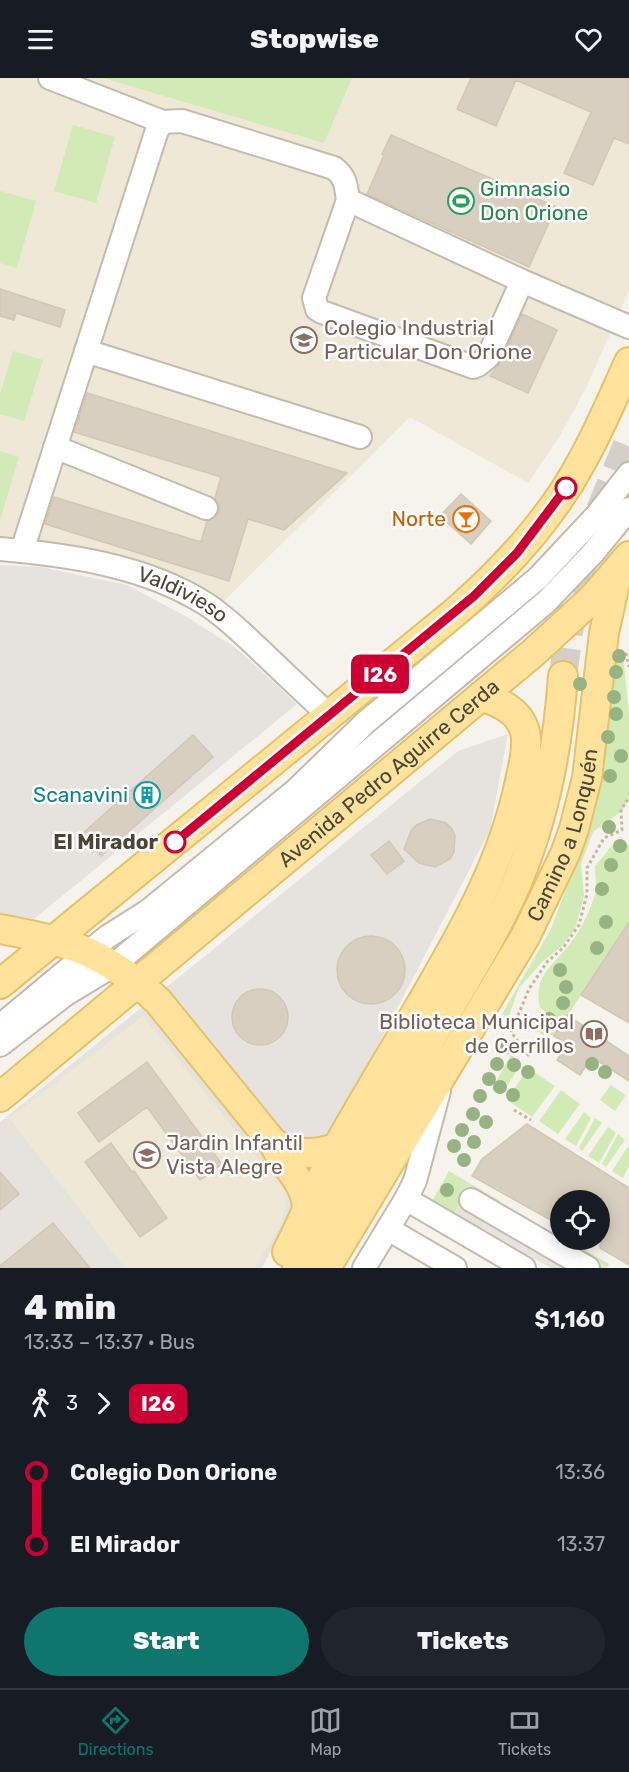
<!DOCTYPE html>
<html lang="en">
<head>
<meta charset="utf-8">
<style>
  body { margin:0; font-family:Rubik,sans-serif; background:#20242c; color:#f1f3f6; height:100vh; display:flex; flex-direction:column; font-size:22px; white-space:nowrap }
  * { box-sizing:border-box; margin:0 }
  p { font-size:20px; color:#9ea1a6 }
  .icon { flex:none; width:33px; height:33px; fill:none; stroke:currentColor; stroke-width:2; stroke-linecap:round; stroke-linejoin:round }
  .map { position:relative; height:1190px; overflow:hidden }
  .sheet { display:flex; flex-direction:column; background:#171b24; flex:1 }
  .sheet>* { flex:none }
  .badge { padding:0 12px; border-radius:9px; font-size:21px; line-height:39px }
  .controls { position:absolute; left:550px; top:1112px; display:grid; gap:12px }
  .controls a { display:grid; place-items:center; width:60px; height:60px; border-radius:50%; background:#171b24; box-shadow:0 3px 15px #0003; font-size:30px }
  .map>.badge { position:absolute; translate:-50% -50%; box-shadow:0 0 0 3px #fff }
  .legs { display:flex; align-items:center; gap:9px; height:66px; padding:0 24px; font-size:20px }
  .legs p { margin-inline-start:auto }
  .headline { display:flex; align-items:center; justify-content:space-between; height:102px; padding:0 24px }
  h1 { font-size:33px; font-weight:800; line-height:45px }
  .cta { display:flex; gap:12px; margin-top:auto; padding:12px 24px }
  .cta a { flex:1; height:69px; border-radius:36px; background:#0f766e; color:#fff; font-size:24px; font-weight:800; line-height:69px; text-align:center }
  .cta a+a { background:#20242c; color:#f1f3f6 }
  ul { padding:0 24px; list-style:none }
  li { display:flex; align-items:center; gap:21px; height:72px; font-size:22px }
  li i { display:grid; place-items:center; width:9px; height:100%; margin:0 8px; background:currentColor }
  li i::after { content:''; width:15px; height:15px; margin:-8px; border:4px solid; border-radius:50%; background:#171b24 }
  li p { margin-inline-start:auto }
  li:first-child i { background:linear-gradient(#0000 50%,currentColor 0) }
  li:last-child i { background:linear-gradient(currentColor 50%,#0000 0) }
  header { display:flex; justify-content:space-between; align-items:center; height:78px; padding:0 24px; background:#171b24; font-size:27px; font-weight:800 }
  .tabs { display:flex; justify-content:space-around; align-items:center; height:84px; border-top:2px solid #363941; background:#171b24; font-size:16px; color:#9ea1a6 }
  .tabs a { display:grid; justify-items:center; gap:3px }
  .tabs .current { color:#0f766e }
  .map>svg:first-child { display:block }
</style>
</head>
<body>
<header><svg class="icon" aria-label="menu" viewBox="0 0 24 24"><path d="M4 6h16M4 12h16M4 18h16"/></svg>Stopwise<svg class="icon" aria-label="heart" viewBox="0 0 24 24"><path d="M12 20l-8-8c-3-5 5-10 8-4 3-6 11-1 8 4z"/></svg></header>
<div class="map">
<svg width="629" height="1190" viewBox="0 0 629 1190">
  <rect width="100%" height="100%" fill="#f6f3ec"/>
  <path fill="#e6e2dd" d="M0 487 41 489 127 507 187 539 236 570 297 626 34 841 0 835Z
    M508 656 490 752 262 1190H0V1044L458 673Z"/>
  <path fill="#efe8d6" d="M0 0H629V213L586 310 561 356 528 405 410 339 224 523 154 488 85 471 0 458Z
    M143 938 286 1115 283 1143 255 1190H125L9 1040Z"/>
  <path fill="#d2eab5" d="M103 0H352L324 65Z
    M73 47 115 59 96 125 54 113Z
    M0 113 36 123 17 190 0 185Z
    M13 273 43 282 24 343 0 336V316Z
    M0 373 19 379 0 442Z
    M617 573 623 576 629 636V720L622 733 593 754 581 786 584 818 575 851 561 869 542 884 519 910 508 940 502 936 551 851 573 792 592 732 607 663Z
    M617 762 629 767V844L554 958 543 957 527 947 545 933 540 930C534 902 547 892 564 873 577 859 590 835 595 816 597 808 595 797 595 788Z
    M511 977 522 985 501 1017 492 1011Z
    M528 990 555 1008 532 1039 507 1022Z
    M611 1007 626 1017 615 1033 600 1022Z
    M561 1012 580 1026 558 1056 539 1043Z
    M584 1034 591 1040 576 1068 565 1061Z
    M595 1040 602 1045 582 1073 579 1070Z
    M608 1049 616 1055 599 1085 588 1078Z
    M618 1056 625 1062 606 1089 602 1086Z
    M629 1067V1088L623 1100 612 1093Z
    M449 1093 500 1123 498 1127 470 1111 453 1137 431 1125Z
    M553 1153 561 1158V1161H566L609 1186 607 1189 550 1157Z"/>
  <path fill="#e5e3e0" d="M469 1111 608 1190H551L455 1135Z"/>
  <path fill="#d8cfc1" stroke="#d3c7b4" stroke-width="1.5" d="M471 0H629V66L614 60 593 107 564 95 591 34 516 2 496 48 457 31Z
    M391 57 556 129 529 189 367 116 384 77 382 76Z
    M0 211 65 232 60 249 16 235 14 242 0 238Z
    M522 236 557 252 528 315 490 298 500 285Z
    M87 315 347 395 284 452 248 441 229 503 45 446 54 419 201 464 207 443 215 440 219 434V428L215 420 221 399 74 354Z
    M461 416 491 443 471 466 440 438Z
    M193 657 213 679 101 778 82 756Z
    M430 741 446 745 452 751 455 758 454 774 450 781 435 789 419 785 404 771 411 753 416 747Z
    M389 763 404 783 387 796 371 777Z
    M629 844V945L581 917Z
    M337 892a34 34 0 1 1 68 0a34 34 0 1 1-68 0Z
    M232 939a28 28 0 1 1 56 0a28 28 0 1 1-56 0Z
    M567 937 629 978V1003L592 979 580 997 557 982 568 966 554 958Z
    M147 984 222 1086 200 1102 147 1029 99 1064 78 1035Z
    M527 1046 629 1110V1187L600 1170V1122H561V1148L472 1098 482 1081Z
    M111 1065 132 1094 134 1093 167 1140 140 1159 85 1084Z
    M0 1094 19 1116 0 1132Z
    M53 1145 90 1190H0V1188Z"/>
  <g fill="none" stroke-linecap="round" stroke-linejoin="round">
    <path stroke="#d4d0c8" stroke-width="28" stroke-dasharray="28 14" stroke-linecap="butt" d="M600 432 629 362
      M563 598 574 519 587 470"/>
    <defs>
      <g id="minor">
        <path d="M50 0 163 44"/>
        <path d="M348 122 314 220 317 231 322 234 473 289 478 287 488 279 522 203"/>
        <path d="M86 273 360 359"/>
        <path d="M55 369 206 430"/>
        <path id="s1" d="M0 471C70 477 146 488 206 526 226 539 242 555 259 571 282 593 305 615 329 637"/>
        <path d="M22 473 157 52 163 44 182 43 334 90C346 99 346 109 348 122L522 203 629 249"/>
        <path d="M0 948 107 859 148 833 296 712 366 644 538 500 597 437 629 396"/>
        <path d="M0 967 66 916 114 887 546 524 593 475 629 431"/>
        <path d="M406 1121 524 1190"/>
        <path d="M471 1122 588 1190"/>
        <path d="M388 1151 455 1190"/>
        <path d="M364 1190 406 1121 415 1103 439 1013"/>
      </g>
      <g id="major">
        <path d="M0 851C70 864 104 873 158 923L274 1066C295 1077 315 1078 338 1069"/>
        <path d="M0 906 453 536C504 492 550 443 582 383 600 351 614 317 629 284"/>
        <path id="s2" d="M0 1019 533 575 593 520 629 478"/>
        <path d="M274 1066C285 1090 307 1104 307 1132"/>
        <path d="M287 1174C305 1139 319 1102 338 1068 367 1016 398 966 428 914 467 847 504 780 520 703 523 688 529 669 525 654 520 633 499 624 481 618"/>
        <path d="M297 1190C341 1115 385 1041 428 966 459 912 494 859 518 802 545 737 558 669 563 598"/>
        <path id="s3" d="M326 1190 525 859 565 776 574 751 587 700 604 555 617 496"/>
      </g>
    </defs>
    <use href="#minor" stroke="#c2bbae" stroke-width="26"/>
    <use href="#major" stroke="#e6c16a" stroke-width="32"/>
    <path stroke="#c4b79f" stroke-width="3" stroke-dasharray="3 3" stroke-linecap="butt" d="M626 575 629 589
      M529 978 511 954 529 911 547 884 563 870 579 847 587 816V790L604 760 622 752 621 732 629 719
      M514 1032 531 1042"/>
    <use href="#minor" stroke="#fff" stroke-width="22"/>
    <use href="#major" stroke="#ffe39c" stroke-width="28"/>
  </g>
  <g fill="#97b381">
    <circle cx="619" cy="578" r="7"/>
    <circle cx="616" cy="594" r="7"/>
    <circle cx="580" cy="606" r="7"/>
    <circle cx="614" cy="619" r="7"/>
    <circle cx="616" cy="636" r="7"/>
    <circle cx="608" cy="659" r="7"/>
    <circle cx="621" cy="678" r="7"/>
    <circle cx="610" cy="698" r="7"/>
    <circle cx="609" cy="749" r="7"/>
    <circle cx="620" cy="768" r="7"/>
    <circle cx="611" cy="787" r="7"/>
    <circle cx="602" cy="811" r="7"/>
    <circle cx="606" cy="844" r="7"/>
    <circle cx="597" cy="870" r="7"/>
    <circle cx="560" cy="892" r="7"/>
    <circle cx="566" cy="909" r="7"/>
    <circle cx="563" cy="925" r="7"/>
    <circle cx="549" cy="941" r="7"/>
    <circle cx="507" cy="969" r="7"/>
    <circle cx="497" cy="986" r="7"/>
    <circle cx="592" cy="986" r="7"/>
    <circle cx="514" cy="987" r="7"/>
    <circle cx="528" cy="994" r="7"/>
    <circle cx="605" cy="994" r="7"/>
    <circle cx="489" cy="1001" r="7"/>
    <circle cx="500" cy="1009" r="7"/>
    <circle cx="513" cy="1017" r="7"/>
    <circle cx="480" cy="1018" r="7"/>
    <circle cx="473" cy="1036" r="7"/>
    <circle cx="486" cy="1044" r="7"/>
    <circle cx="462" cy="1052" r="7"/>
    <circle cx="474" cy="1064" r="7"/>
    <circle cx="454" cy="1068" r="7"/>
    <circle cx="464" cy="1082" r="7"/>
    <circle cx="447" cy="1112" r="7"/>
  </g>
  <g fill="none" stroke-linecap="round" stroke-linejoin="round">
    <defs>
      <path id="line-1" d="M175 764 474 518 517 475 566 410"/>
    </defs>
    <use href="#line-1" stroke="#fff" stroke-width="14"/>
    <use href="#line-1" stroke="#c03" stroke-width="9"/>
  </g>
  <defs>
    <symbol id="stadium-ring" viewBox="-11 -11 22 22"><circle r="9.5" fill="#fff" stroke="#2e9e5b" stroke-width="1.5"/><path d="M0-5a6.5 5 0 1 0 0 10a6.5 5 0 1 0 0-10ZM-3.5-1.8h7v3.6h-7Z" fill="#2e9e5b"/></symbol>
    <symbol id="school-ring" viewBox="-11 -11 22 22"><circle r="9.5" fill="#fff" stroke="#8d6e63" stroke-width="1.5"/><path d="M0-5L7-2L0 1L-7-2ZM-4 1L0 2.5L4 1V4Q0 6-4 4Z" fill="#8d6e63"/></symbol>
    <symbol id="bar-ring" viewBox="-11 -11 22 22"><circle r="9.5" fill="#fff" stroke="#e8710a" stroke-width="1.5"/><path d="M-6-5H6L.8 .8V4.5H3.5V6h-7V4.5H-.8V.8Z" fill="#e8710a"/></symbol>
    <symbol id="building-ring" viewBox="-11 -11 22 22"><circle r="9.5" fill="#fff" stroke="#0f9aa8" stroke-width="1.5"/><path d="M-4-6H4V6H1V3H-1V6H-4ZM-2.5-4.3h1.7v1.8h-1.7ZM.8-4.3h1.7v1.8H.8ZM-2.5-1h1.7V.8h-1.7ZM.8-1h1.7V.8H.8Z" fill="#0f9aa8"/></symbol>
    <symbol id="library-ring" viewBox="-11 -11 22 22"><circle r="9.5" fill="#fff" stroke="#8d6e63" stroke-width="1.5"/><path d="M-6-4Q-3-5.5-.7-3.5V5Q-3 3-6 4ZM6-4Q3-5.5 .7-3.5V5Q3 3 6 4Z" fill="#8d6e63"/></symbol>
  </defs>
  <g fill-rule="evenodd">
    <use href="#stadium-ring" x="446" y="108" width="30" height="30"/>
    <use href="#school-ring" x="289" y="247" width="30" height="30"/>
    <use href="#bar-ring" x="451" y="426" width="30" height="30"/>
    <use href="#building-ring" x="132" y="702" width="30" height="30"/>
    <use href="#library-ring" x="579" y="941" width="30" height="30"/>
    <use href="#school-ring" x="132" y="1062" width="30" height="30"/>
  </g>
  <g fill="#fff" stroke="#c03" stroke-width="3">
    <circle cx="566" cy="410" r="10"/>
    <circle cx="175" cy="764" r="10"/>
  </g>
  <g text-anchor="middle" stroke-width="5" stroke-linejoin="round" paint-order="stroke">
    <g font-size="21" fill="#27864d" stroke="#fff" text-anchor="start">
      <text x="480" y="118">Gimnasio<tspan x="480" dy="24">Don Orione</tspan></text>
    </g>
    <g font-size="21" fill="#785e54" stroke="#fff" text-anchor="start">
      <text x="324" y="257">Colegio Industrial<tspan x="324" dy="24">Particular Don Orione</tspan></text>
      <text x="574" y="951" text-anchor="end">Biblioteca Municipal<tspan x="574" dy="24">de Cerrillos</tspan></text>
      <text x="166" y="1072">Jardin Infantil<tspan x="166" dy="24">Vista Alegre</tspan></text>
    </g>
    <g font-size="21" fill="#c56008" stroke="#fff" text-anchor="end">
      <text x="446" y="448">Norte</text>
    </g>
    <g font-size="21" fill="#4b4439" stroke="#fff">
      <text dy="7" stroke="none"><textPath href="#s1" startOffset="190">Valdivieso</textPath></text>
      <text dy="7" stroke="none"><textPath href="#s2" startOffset="506">Avenida Pedro Aguirre Cerda</textPath></text>
      <text dy="7" stroke="none"><textPath href="#s3" startOffset="496">Camino a Lonquén</textPath></text>
    </g>
    <g font-size="21" fill="#0d838f" stroke="#fff" text-anchor="end">
      <text x="128" y="724">Scanavini</text>
    </g>
    <g font-size="21" font-weight="bold" fill="#4b4439" stroke="#fff" text-anchor="end">
      <text x="158" y="771">El Mirador</text>
    </g>
  </g>
</svg>
<div class="controls">
<a><svg class="icon" aria-label="locate" viewBox="0 0 24 24"><circle cx="12" cy="12" r="6"/><path d="M12 2v4M12 18v4M2 12h4M18 12h4"/></svg></a>
</div>
<b class="badge" style="left:380px;top:596px;background:#c03;color:#fff">I26</b>
</div>
<section class="sheet">
<div class="headline"><div><h1>4 min</h1><p>13:33 – 13:37 · Bus</p></div><b>$1,160</b></div>
<div class="legs"><svg class="icon" aria-label="walk" viewBox="0 0 24 24"><circle cx="13" cy="4" r="2"/><path d="M13 8l-2 6 4 7M11 14l-3 7M7 12l3-4h3l4 4"/></svg>3<svg class="icon" aria-label="forward" viewBox="0 0 24 24"><path d="M9 5l7 7-7 7"/></svg><b class="badge" style="background:#c03;color:#fff">I26</b></div>
<ul>
<li><i style="color:#c03"></i><b>Colegio Don Orione</b><p>13:36</p></li>
<li><i style="color:#c03"></i><b>El Mirador</b><p>13:37</p></li>
</ul>
<div class="cta"><a>Start</a><a>Tickets</a></div>
</section>
<nav class="tabs">
<a class="current"><svg class="icon" aria-label="directions" viewBox="0 0 24 24"><path d="M12 3l9 9-9 9-9-9zM9 14v-3h6M13 9l2 2-2 2"/></svg>Directions</a>
<a><svg class="icon" aria-label="map" viewBox="0 0 24 24"><path d="M3 6l6-2 6 2 6-2v14l-6 2-6-2-6 2zM9 4v14M15 6v14"/></svg>Map</a>
<a><svg class="icon" aria-label="tickets" viewBox="0 0 24 24"><path d="M3 7h18v10H3zM15 7v10"/></svg>Tickets</a>
</nav>
</body>
</html>
